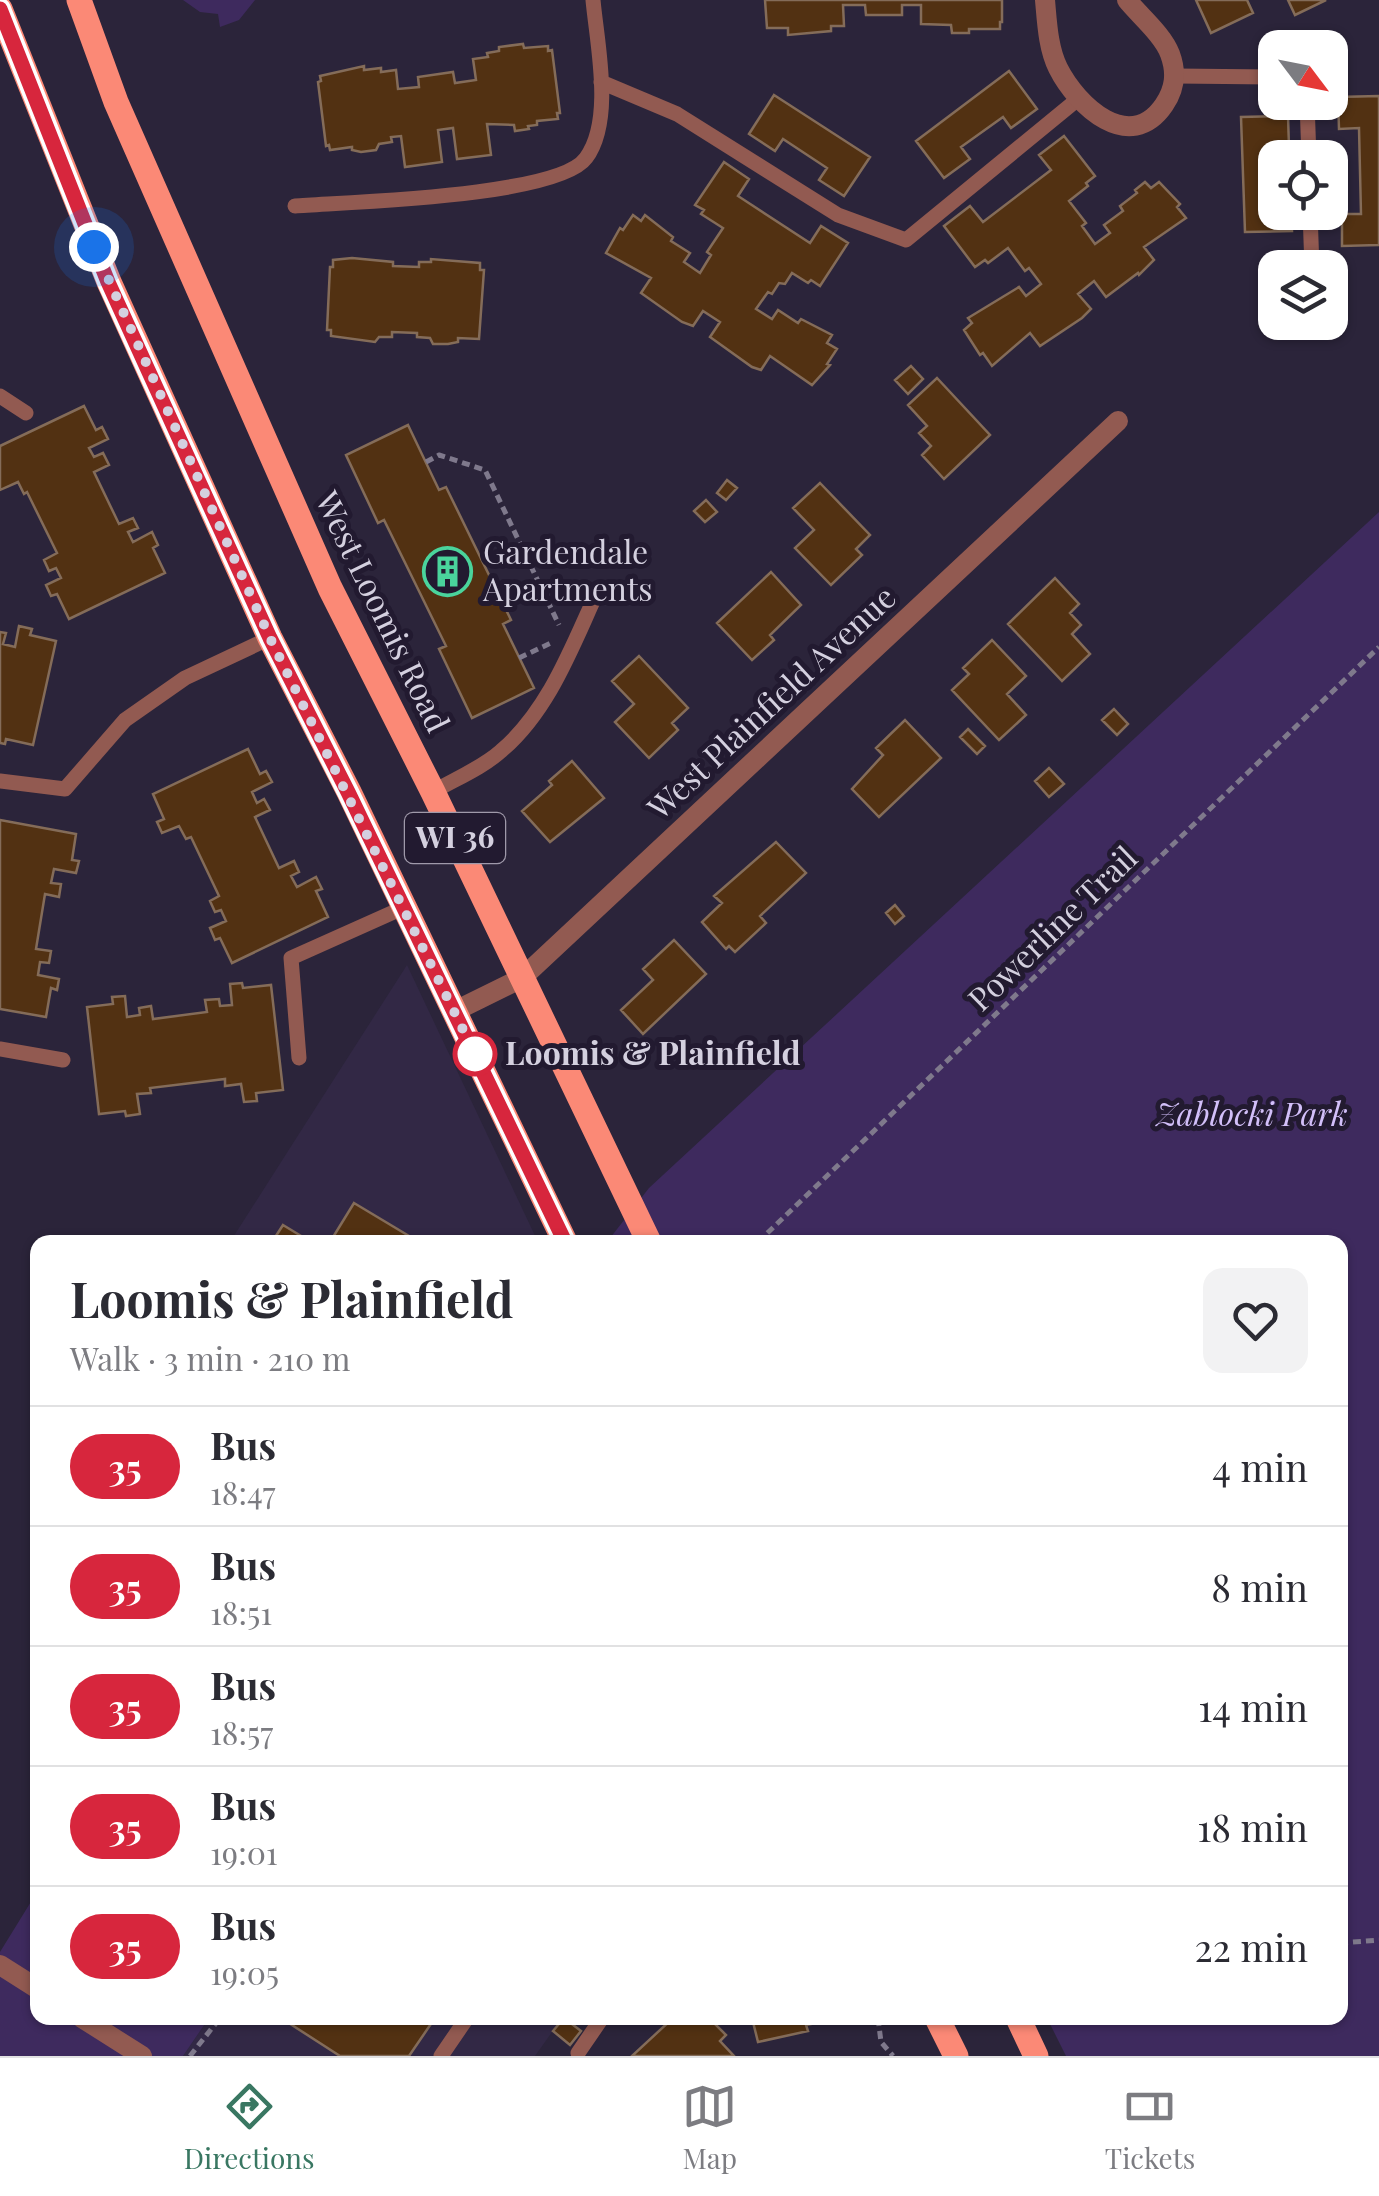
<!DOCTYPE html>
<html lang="en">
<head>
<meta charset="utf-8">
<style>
  body { margin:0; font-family:"Playfair Display",serif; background:#f2f2f3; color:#2b2b33; height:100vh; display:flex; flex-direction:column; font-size:38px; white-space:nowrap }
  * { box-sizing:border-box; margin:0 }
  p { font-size:32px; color:#7c7c81 }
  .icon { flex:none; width:55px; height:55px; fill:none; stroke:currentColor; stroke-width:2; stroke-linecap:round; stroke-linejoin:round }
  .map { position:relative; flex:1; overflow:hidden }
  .side { position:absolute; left:30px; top:1235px; width:1318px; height:790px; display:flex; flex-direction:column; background:#fff; border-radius:20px; box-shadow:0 2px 8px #0004 }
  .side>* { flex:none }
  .badge { padding:0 20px; border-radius:32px; font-size:35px; line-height:65px }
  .needle { width:65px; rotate:122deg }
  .buttons { position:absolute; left:1258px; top:30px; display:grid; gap:20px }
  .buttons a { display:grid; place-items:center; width:90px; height:90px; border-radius:20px; background:#fff; box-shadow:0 2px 8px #0004; font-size:50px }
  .you { position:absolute; width:50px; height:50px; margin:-25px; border:8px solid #fff; border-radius:50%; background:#1a73e8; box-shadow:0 0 0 15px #1a73e833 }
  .map>.badge { position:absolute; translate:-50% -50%; box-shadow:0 0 0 5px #fff }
  .round { display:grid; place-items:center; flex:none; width:105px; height:105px; border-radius:20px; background:#f2f2f3 }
  .overview { display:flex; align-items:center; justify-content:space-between; height:170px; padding:0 40px }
  h1 { font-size:48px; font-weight:700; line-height:75px }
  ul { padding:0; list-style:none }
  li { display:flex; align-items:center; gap:30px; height:120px; padding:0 40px; border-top:2px solid #e1e1e2 }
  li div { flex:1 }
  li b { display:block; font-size:38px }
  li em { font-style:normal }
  li .badge { min-width:110px; font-weight:700; text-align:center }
  .menu { display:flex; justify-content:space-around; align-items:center; height:140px; border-top:2px solid #e1e1e2; background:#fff; font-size:28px; color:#7c7c81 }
  .menu a { display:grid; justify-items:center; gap:5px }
  .menu .on { color:#397762 }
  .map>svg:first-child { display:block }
</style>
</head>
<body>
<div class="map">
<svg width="1379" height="2056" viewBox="0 0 1379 2056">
  <rect width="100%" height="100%" fill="#2b243a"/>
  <path fill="#322845" d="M407 965 538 1242H230L297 1137Z
    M209 2018H562L535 2056H183Z"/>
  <path fill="#3e2a5e" d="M183 0H255L239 20 220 27 218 14 200 12Z
    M1379 512V2056H1066L1047 2018H1340V1242H607L649 1188Z
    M37 1892 38 2018H209L183 2056H0V1952Z"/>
  <path fill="#523112" stroke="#846c59" stroke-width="2.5" d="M765 0H1002V22H1000V29H969V33H952L951 25 921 24V5H902V15H866L865 5H843L844 26H831V31L788 35V28H767Z
    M1196 0H1247L1253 13 1211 33Z
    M1288 0H1326L1295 15Z
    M523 44 524 48 548 46V51L552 50 560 113H557L558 119 537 121V125L528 126 529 129 515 131 514 125 487 124 491 155 457 159 453 128 438 130 442 162 405 167 401 136 391 137 392 142 379 144 376 150 361 152 352 150V147L330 150 329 145 326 146 318 82 321 81 320 76 364 66V70L381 68V72L396 70 398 89 419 87 418 77 453 72 455 83 476 80 473 59 488 57 487 53 499 51V47Z
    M1009 71 1037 109 1011 128 1003 117 961 147 970 159 944 178 916 141Z
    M774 95 870 157 844 196 819 180 827 168 783 139 775 151 749 134Z
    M1379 96V245L1342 246V214H1361L1359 128 1339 129 1338 97Z
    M1288 116 1289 147H1275V212H1291L1292 231 1245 232 1241 117Z
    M1064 136 1095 176 1086 183 1088 186 1069 201 1086 223 1082 226 1095 244 1110 233 1104 225 1123 211 1120 206 1137 193 1135 190 1145 182 1151 188 1159 182 1180 204 1177 207 1186 218 1144 247 1154 260 1139 275 1138 273 1106 297 1094 281 1078 294 1091 309 1082 318 1040 346 1030 333 992 366 983 353 980 355 964 330 972 323 968 318 1019 287 1026 296 1041 284 1029 268 1025 271 1008 248 988 263 985 260 975 267 944 226 970 206 983 222 1051 170 1039 155Z
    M724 162 749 179 738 196 810 243 821 226 848 243 820 286 811 280 808 283 792 273 785 284 779 283 772 294 768 292 756 309 772 319 778 310 798 323 801 319 832 335 827 343 837 349 827 364 830 365 812 385 770 356 761 370 752 367 710 337 720 322 703 311 693 326 682 322 641 293 651 278 606 253 620 228 623 230 633 215 641 221 645 215 673 237 671 241 690 253 684 262 700 273 711 255 707 252 723 228 701 214 704 210 695 205Z
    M352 258 393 262V266L419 267V262H431V259L480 263V270H484L479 339 458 338V342L448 344H433L430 338 417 337V333L392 332V337H379L375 342 331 336V330H327L330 267H333V260Z
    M911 366 923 379 908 394 895 380Z
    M937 378 990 435 944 479 922 455 931 446 919 433 927 426 908 405Z
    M84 406 96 430 102 427 108 439 89 448 94 457 103 453 109 465 94 472 119 524 133 518 138 528 128 532 133 542 152 532 158 545 153 548 165 573 69 619 57 594 51 596 46 585 61 578 56 568 49 571 44 560 57 553 27 492 24 494 18 482 0 490V446Z
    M408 425 439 490 446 487 511 620 503 624 534 688 472 718 439 649 446 646 384 520 378 523 346 455Z
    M727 480 737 488 726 500 717 493Z
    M820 483 870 535 856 549 862 555 831 585 795 548 814 530 793 508Z
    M706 500 717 512 705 522 694 511Z
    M771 572 801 605 770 635 774 640 752 660 717 623Z
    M1055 578 1079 604 1070 613 1081 625 1072 634 1090 654 1062 681 1008 624Z
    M19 626 32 629 30 635 56 641 33 745 6 739 5 744 0 743V632L6 633 3 644 15 647Z
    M992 640 1026 676 1007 694 1026 715 999 740 952 690 969 674 963 668Z
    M639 656 688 708 672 723 678 730 649 758 615 722 634 704 612 681Z
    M1114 709 1128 724 1117 735 1102 720Z
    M905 720 941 758 879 817 852 789 883 755 876 748Z
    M968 729 985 746 977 754 960 737Z
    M248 749 260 774 266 771 272 782 252 792 257 803 264 799 270 810 255 817 279 868 294 861 299 872 291 876 297 887 316 877 322 889 316 891 328 917 232 963 220 938 215 940 210 928 226 921 221 910 215 912 210 901 219 896 191 837 186 839 179 826 162 833 157 822 164 819 153 794Z
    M572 761 604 798 550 842 522 811 552 785 549 781Z
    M1049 768 1064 784 1049 797 1035 781Z
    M0 820 76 834 72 860 79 861 76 873 54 869 51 883 61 884 59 897 45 894 36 949 51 951 49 963 40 962 38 975 59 979 57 990 51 988 46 1017 0 1009Z
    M776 842 806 873 760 916 766 923 735 952 729 946 726 949 702 922 722 903 714 896Z
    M895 905 904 916 895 924 886 913Z
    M674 940 706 974 643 1034 621 1010 653 980 643 969Z
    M242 983 243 988 271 985 283 1090 256 1093 257 1101 244 1102 241 1084 225 1086V1079L150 1088 151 1093 137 1094 140 1114 126 1116 125 1111 99 1114 87 1007 113 1004 112 997 125 996 127 1017 140 1015 139 1008 151 1006 153 1019 207 1012 205 1000 219 999 220 1006 232 1005 230 984Z
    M354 1203 419 1242H330Z
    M283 1225 311 1242H272Z
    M281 2018H435L409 2056H340Z
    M564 2018 581 2031 570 2045 553 2031Z
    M673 2018H709L726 2035 720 2041 734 2056H632Z
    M752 2018H826V2021L806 2025 808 2031 758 2042Z"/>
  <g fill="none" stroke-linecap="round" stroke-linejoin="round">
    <path stroke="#7f798c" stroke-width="5" stroke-dasharray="8 5" stroke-linecap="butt" d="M426 462 439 455 485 470 559 625
      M519 658 553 642
      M758 1242 1379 647
      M1340 1943 1379 1940
      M878 2018 881 2042 893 2056
      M190 2056 220 2018"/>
    <path stroke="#925a51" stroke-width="15" d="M1176 76 1275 77
      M601 82 677 114 838 215 906 240 1078 99
      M1307 102 1309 158
      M295 206C347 202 558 197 586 158 614 120 597 44 593 0
      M1310 212 1312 268
      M0 396 26 413
      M0 781 65 789 125 720 185 678 270 638
      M433 792C455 779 482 768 501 751 547 712 570 652 594 599
      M0 1049 63 1060
      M299 1058 291 958 405 907
      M578 2053 602 2018
      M441 2056 467 2018"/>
    <path stroke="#925a51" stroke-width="20" d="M1045 0C1047 22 1048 48 1058 68 1077 106 1130 155 1164 105 1175 89 1177 73 1170 54 1163 35 1140 16 1127 0
      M455 1011 522 978 1118 421"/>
    <path stroke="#925a51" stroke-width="20" d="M0 1965 38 1989
      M82 2018 142 2056"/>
    <path stroke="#fb8976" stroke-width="25" d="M79 0 116 102 330 588 433 792 649 1242
      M0 9 109 282 270 638 349 792 565 1242
      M937 2018 956 2056
      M1018 2018 1036 2056"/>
  </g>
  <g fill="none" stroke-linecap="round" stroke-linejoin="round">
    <defs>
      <path id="line" d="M0 9 108 282 270 638 348 792 565 1242"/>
    </defs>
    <use href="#line" stroke="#fff" stroke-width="22"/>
    <use href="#line" stroke="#d7263d" stroke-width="15"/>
    <path stroke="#d4d0df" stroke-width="10" stroke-dasharray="0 18" d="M94 247 270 638 475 1054"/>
  </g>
  <defs>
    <symbol id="building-ring" viewBox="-11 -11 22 22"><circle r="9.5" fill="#221a30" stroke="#4ad49c" stroke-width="1.5"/><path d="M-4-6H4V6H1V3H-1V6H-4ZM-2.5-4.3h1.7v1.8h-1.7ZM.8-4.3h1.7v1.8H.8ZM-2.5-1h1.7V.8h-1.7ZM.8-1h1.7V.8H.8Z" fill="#4ad49c"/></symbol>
  </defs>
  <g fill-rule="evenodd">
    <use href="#building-ring" x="420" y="544" width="55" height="55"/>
  </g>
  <circle fill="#fff" stroke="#d7263d" stroke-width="5" cx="475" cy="1054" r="20"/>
  <g text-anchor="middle" stroke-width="10" stroke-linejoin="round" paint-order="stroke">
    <rect fill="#221a30" stroke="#9f99aa" stroke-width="2.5" x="405" y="813" width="100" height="50" rx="8"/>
    <g font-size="30" font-weight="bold" fill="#d4d0df">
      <text x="455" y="848">WI 36</text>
    </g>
    <g font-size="32" fill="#d4d0df" stroke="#221a30" text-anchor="start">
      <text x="483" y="564">Gardendale<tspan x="483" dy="37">Apartments</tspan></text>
    </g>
    <g font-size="32" fill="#d4d0df" stroke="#221a30">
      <text transform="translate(382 612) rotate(64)" y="11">West Loomis Road</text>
      <text transform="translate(772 703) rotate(-43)" y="11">West Plainfield Avenue</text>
      <text transform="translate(1053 929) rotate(-44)" y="11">Powerline Trail</text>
    </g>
    <g font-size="32" font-weight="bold" fill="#d4d0df" stroke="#221a30" text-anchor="start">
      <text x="505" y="1065">Loomis &amp; Plainfield</text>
    </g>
    <g font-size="32" font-style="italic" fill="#d2bff9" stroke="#221a30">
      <text x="1252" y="1126">Zablocki Park</text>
    </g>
  </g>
</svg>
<div class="buttons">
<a><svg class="needle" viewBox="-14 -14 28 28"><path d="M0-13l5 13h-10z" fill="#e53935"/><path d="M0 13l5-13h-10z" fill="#7c7c81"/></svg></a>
<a><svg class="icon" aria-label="locate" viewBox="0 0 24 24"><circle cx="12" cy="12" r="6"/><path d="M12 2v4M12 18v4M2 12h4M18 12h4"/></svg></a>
<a><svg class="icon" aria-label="layers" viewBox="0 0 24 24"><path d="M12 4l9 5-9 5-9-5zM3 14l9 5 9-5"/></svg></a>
</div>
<div class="you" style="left:94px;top:247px"></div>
<section class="side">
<div class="overview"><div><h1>Loomis &amp; Plainfield</h1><p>Walk · 3 min · 210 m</p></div><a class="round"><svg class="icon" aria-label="heart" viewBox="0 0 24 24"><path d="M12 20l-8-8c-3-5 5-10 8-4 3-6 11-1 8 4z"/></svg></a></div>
<ul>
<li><span class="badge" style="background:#d7263d;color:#fff">35</span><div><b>Bus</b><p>18:47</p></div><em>4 min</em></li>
<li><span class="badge" style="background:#d7263d;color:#fff">35</span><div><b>Bus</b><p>18:51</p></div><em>8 min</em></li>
<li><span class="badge" style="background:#d7263d;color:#fff">35</span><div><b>Bus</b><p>18:57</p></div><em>14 min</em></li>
<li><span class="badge" style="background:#d7263d;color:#fff">35</span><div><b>Bus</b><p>19:01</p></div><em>18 min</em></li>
<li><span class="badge" style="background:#d7263d;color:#fff">35</span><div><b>Bus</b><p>19:05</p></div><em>22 min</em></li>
</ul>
</section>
</div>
<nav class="menu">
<a class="on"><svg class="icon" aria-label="directions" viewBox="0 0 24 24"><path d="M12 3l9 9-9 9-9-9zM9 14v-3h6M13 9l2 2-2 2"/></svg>Directions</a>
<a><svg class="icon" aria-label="map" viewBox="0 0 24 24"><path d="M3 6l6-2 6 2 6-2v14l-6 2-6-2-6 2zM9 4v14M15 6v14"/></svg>Map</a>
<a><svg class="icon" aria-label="tickets" viewBox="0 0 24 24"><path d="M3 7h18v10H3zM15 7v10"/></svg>Tickets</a>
</nav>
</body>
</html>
